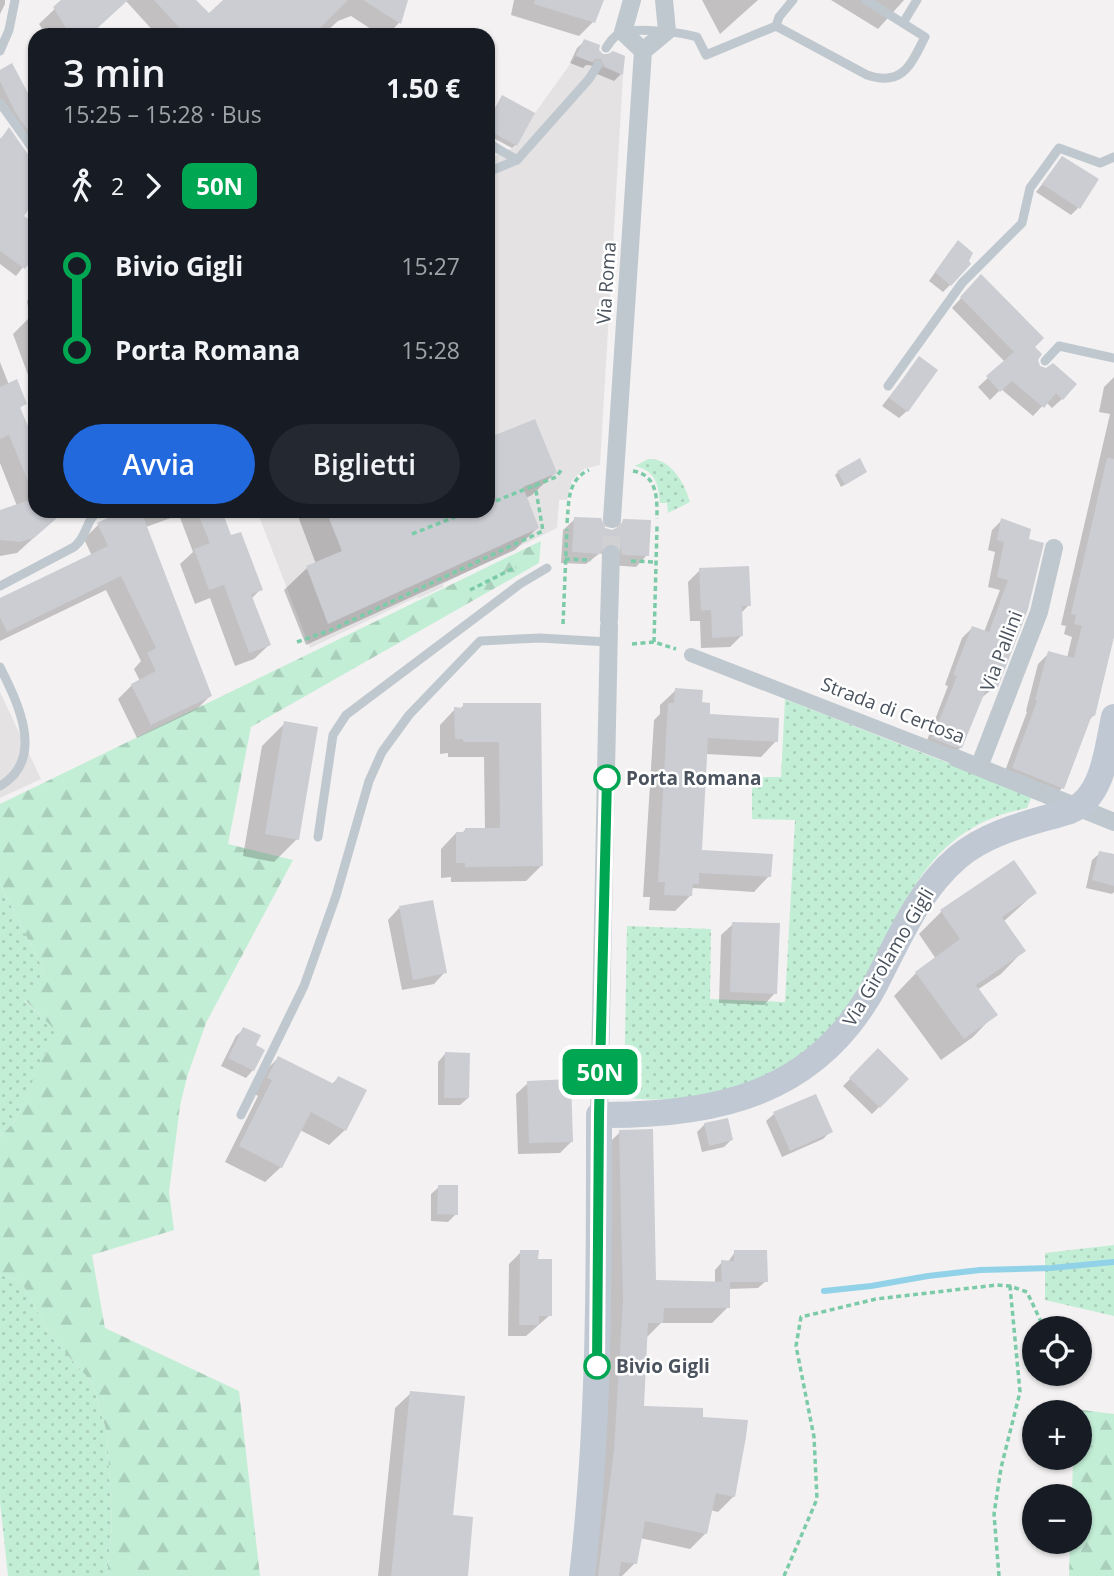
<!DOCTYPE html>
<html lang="it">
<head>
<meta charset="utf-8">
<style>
  body { margin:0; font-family:"Open Sans",sans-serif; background:#242831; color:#f1f3f6; height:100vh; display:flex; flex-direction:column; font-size:26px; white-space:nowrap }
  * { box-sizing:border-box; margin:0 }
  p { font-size:23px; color:#9ea1a6 }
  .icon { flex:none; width:38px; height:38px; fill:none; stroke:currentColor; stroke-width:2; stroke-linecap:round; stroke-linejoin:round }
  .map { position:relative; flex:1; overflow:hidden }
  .details { position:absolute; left:28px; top:28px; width:467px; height:490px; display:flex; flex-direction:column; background:#171b24; border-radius:21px; box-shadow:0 2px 5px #0004 }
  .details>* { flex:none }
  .badge { padding:0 14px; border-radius:10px; font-size:24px; line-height:46px }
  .controls { position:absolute; left:1022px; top:1316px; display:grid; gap:14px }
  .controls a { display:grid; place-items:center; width:70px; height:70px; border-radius:50%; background:#171b24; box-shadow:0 2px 5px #0004; font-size:35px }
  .map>.badge { position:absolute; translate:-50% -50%; box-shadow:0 0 0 4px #fff }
  .legs { display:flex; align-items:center; gap:10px; height:77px; padding:0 35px; font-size:23px }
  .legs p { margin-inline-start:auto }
  .overview { display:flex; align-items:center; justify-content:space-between; height:119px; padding:0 35px }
  h1 { font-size:38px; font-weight:600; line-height:52px }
  .cta { display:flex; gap:14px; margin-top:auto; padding:14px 35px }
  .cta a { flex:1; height:80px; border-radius:42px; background:#2169dd; color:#fff; font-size:28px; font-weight:600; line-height:80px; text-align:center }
  .cta a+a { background:#242831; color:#f1f3f6 }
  ul { padding:0 35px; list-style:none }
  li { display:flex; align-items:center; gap:24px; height:84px; font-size:26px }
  li i { display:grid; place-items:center; width:10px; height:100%; margin:0 9px; background:currentColor }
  li i::after { content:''; width:18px; height:18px; margin:-9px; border:5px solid; border-radius:50%; background:#171b24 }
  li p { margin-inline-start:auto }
  li:first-child i { background:linear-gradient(#0000 50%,currentColor 0) }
  li:last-child i { background:linear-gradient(currentColor 50%,#0000 0) }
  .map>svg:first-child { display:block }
</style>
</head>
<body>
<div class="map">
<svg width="1114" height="1576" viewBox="0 0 1114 1576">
  <defs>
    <pattern id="grass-dots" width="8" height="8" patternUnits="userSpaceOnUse" patternTransform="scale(1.75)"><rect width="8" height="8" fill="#c3eed6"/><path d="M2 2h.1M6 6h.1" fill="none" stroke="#a9ceba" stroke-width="1.8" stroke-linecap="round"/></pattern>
    <pattern id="forest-firs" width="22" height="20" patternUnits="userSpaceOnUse" patternTransform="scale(1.75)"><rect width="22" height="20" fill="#c3eed6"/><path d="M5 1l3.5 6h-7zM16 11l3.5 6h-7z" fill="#a9ceba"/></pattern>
  </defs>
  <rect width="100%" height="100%" fill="#f3f1f1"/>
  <path fill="#e4e2e3" d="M576 56 623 75 600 465 584 469 572 480 567 500H559L557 528 443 584V587L419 598 417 597 310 648 257 511H488V159L517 146 535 113Z
    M0 692 41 779 0 798Z"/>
  <path fill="url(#grass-dots)" d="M648 459C671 458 684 482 690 502L668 513 667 503H660C658 484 656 471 635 466Z
    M785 699 1032 796 1027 808C911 830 900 932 843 1014 817 1052 777 1074 734 1087 698 1098 661 1103 624 1097L627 926 711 929 710 999 785 1002 795 820 752 819V777H781Z
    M0 884 44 971 25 1001 56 1030 15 1121 0 1137Z
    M1114 1245V1316L1045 1300V1253Z
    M0 1275 21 1281 51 1337 92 1382 107 1433 112 1524 107 1576H8L0 1502Z"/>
  <path fill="url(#forest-firs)" d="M541 541 539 563 251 727 228 844 293 860 206 1023 187 1077 180 1106 169 1192 174 1230 92 1255 105 1328 239 1391 260 1576H107L112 1524 107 1433 92 1382 51 1337 21 1281 0 1275V1137L15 1121 55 1030 25 1000 44 971 0 884V804Z
    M1074 1409 1114 1414V1576H1069L1070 1542H1080V1496H1072L1073 1458H1080V1412H1074Z"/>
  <path fill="#0003" d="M0 0H5V4L0 14Z
    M64 0H194L208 16 226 0H407L399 23 387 35H380L351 16 338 21 326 32 318 27 310 35H157L126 1 90 34 92 35H46L39 24Z
    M514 0H602L593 22 579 36 511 15Z
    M702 0H758L720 34Z
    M831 0H904L878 29Z
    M585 41 621 74 614 81 597 74 594 66 586 65 583 68 570 63 577 48Z
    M0 72 35 108V197L22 217 35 226V252L16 276 0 264V139L9 130 31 160H34L0 101Z
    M488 121 516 145 512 148 488 135Z
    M1062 159 1078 208 1071 215 1036 192Z
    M951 250 950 285 943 292 929 281Z
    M972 286 1032 347 1038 367 1047 370 1062 399 1052 408 1046 402 1033 416 1001 389 990 400 978 387 1005 362 952 308Z
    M35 294V394L13 334 30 317 27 301Z
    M919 359 907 411 899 418 882 406Z
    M0 362 9 385 25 403 19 409 35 448V511H63L17 553 0 556V512L17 506 0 463Z
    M1114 377V629L1094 715 1088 721 1062 788 1051 799 1002 779 1027 712 1026 711 1038 664 1049 653 1067 658 1072 637 1064 634 1066 626 1061 625 1110 414 1099 412 1104 387Z
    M488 422 494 437 555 473 532 495 526 498 537 528 515 550 306 645 284 590 307 568 316 564 296 511H488Z
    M838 472H865L841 487 835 475Z
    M126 511H220L230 538 261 589 251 599 269 645 254 659 235 666 210 598 195 604 180 564 193 552 179 515 146 527 210 696 196 710 137 738 118 699 132 685 140 681 134 669 141 661 106 590 0 641V600L92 556 84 539 98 525Z
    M575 519 613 531 624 521 647 555 636 567 611 565 610 560 600 553 586 564 561 563 563 530Z
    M1002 520 1029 530 996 686 980 699 961 747 951 757 924 748 948 686 945 685 962 638 972 628 984 632 1000 590 988 587 995 552 988 550 992 530Z
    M700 570 749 605 740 614 742 635 730 647 701 648 700 621H690L688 582Z
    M676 690 700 704 708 715 776 741 761 757 706 754 700 851 769 876 754 892 692 888 690 896 675 911 649 910 650 897H643L654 720 660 714V705Z
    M539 704 541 866 526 881 451 882V877L441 878V849L456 833H462L465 830H485L484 757H448V753L440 754V725L455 709H460L464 705Z
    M285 723 297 839 274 862 243 856 262 746Z
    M1100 853 1114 856V892L1112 894 1086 888 1092 860Z
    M1035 893 1003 922 1023 951 1001 974 977 990 995 1014 973 1037 941 1060 894 996 916 973 936 959 919 934 941 912Z
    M399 908 445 972 434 984 402 990 388 920Z
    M733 924 775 993 764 1005 719 1003 721 935Z
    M244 1029 253 1070 246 1078 221 1066 236 1036Z
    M878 1051 907 1079 872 1114 843 1086Z
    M445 1054 468 1098 460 1105H438V1062Z
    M278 1058 331 1085 338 1078 345 1130 329 1145 300 1130 281 1167 265 1182 225 1162 258 1096 253 1093 263 1073Z
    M528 1083 572 1141 560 1153 518 1154 516 1094Z
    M815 1096 830 1132 823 1139 782 1157 766 1121 774 1114Z
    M705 1124 731 1140 724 1147 702 1152 697 1132Z
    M620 1132 655 1282 715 1284V1270L722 1262H728L735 1252 766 1281 758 1288 728 1289V1307L712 1323H661L645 1339 642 1408 701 1418 734 1496 718 1512 710 1510 706 1533 690 1549 640 1538 635 1563 622 1576H585L604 1148Z
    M439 1187 456 1214 448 1222 431 1221V1194Z
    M521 1252 537 1260 550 1315 526 1336H508L509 1264Z
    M411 1393 451 1516 466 1576H378L395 1408Z"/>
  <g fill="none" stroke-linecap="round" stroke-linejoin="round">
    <path stroke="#92d2e9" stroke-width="6" d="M824 1291 871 1286 928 1276 980 1270 1051 1268 1114 1262"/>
  </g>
  <path fill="#cbcdd3" d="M61 0H128L90 35H70L53 7Z
    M154 0H196L209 13 223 0H348L313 35H186Z
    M363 0H408L401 24Z
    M535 0H604L595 23 534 4Z
    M584 39 600 45 599 50 603 54H608L613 51 625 56 623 75 605 67 601 59H595L592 62 576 56Z
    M12 63 28 93 35 88V140L15 112 0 81V70Z
    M502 95 535 113 517 146 488 130V121Z
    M9 127 29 156 35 159V200L24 216 35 224V255L25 269 0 251V140Z
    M1062 156 1099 179 1080 209 1042 184Z
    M958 240 973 253 969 261 971 264 951 286 935 272Z
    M981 274 1044 338 1035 347 1042 354 1038 360 1040 366 1046 368 1053 363 1077 384 1063 400 1056 393 1044 408 1012 381 1000 392 986 376 1014 352 960 297Z
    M919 356 938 370 908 412 889 398Z
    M17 379 27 404 20 407 35 443 34 496 9 435 0 439V387Z
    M535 419 557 473 523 487 539 528 328 624 306 566 342 551 326 511H488V438Z
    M860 458 867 472 845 485 837 471Z
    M1107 458 1114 459V637L1095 716 1092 715 1064 789 1012 768 1037 701 1035 700 1048 651 1074 658 1082 626 1074 624 1076 615 1071 614Z
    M35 498V511H65L34 538 20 542 0 540V510Z
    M122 511H141L212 696 151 725 131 684 156 671 147 653 156 648 121 576 7 632 0 617V598L108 546 97 523Z
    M197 511H222L231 535 241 532 263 590 251 594 271 645 249 653 224 585 209 590 194 549 210 543Z
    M574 517 601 518 605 528 612 530 621 526 623 519 651 520 649 556 622 555 621 548 612 543 605 544 600 554 572 552Z
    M1001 518 1031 529 1029 539 1044 543 1028 609 998 687 994 685 992 689 987 687 962 748 954 747 932 738 957 676 953 675 972 626 989 632 1008 580 997 577 1004 542 997 540Z
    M749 566 751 606H742L743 636 712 638 711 610 701 611 699 568Z
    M675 688 703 690 702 702 710 703V714L779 718 778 742 708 738 702 850 773 854 771 877 699 873V884H693L692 896 664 895 665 882H658L668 703H674Z
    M463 703H541L543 866 465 867V863H456V832H465V828H500L499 742H463V739H455L454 707 463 708Z
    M284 721 318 727 299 840 265 834Z
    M1099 851 1114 854V886L1092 880Z
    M1014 860 1037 893 1002 917 1026 951 976 985 998 1015 964 1039 915 972 960 939 940 910Z
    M433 900 447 973 413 980 399 906Z
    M732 922 780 923 777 994 730 992Z
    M243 1027 261 1035 256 1045 265 1050 254 1071 228 1058Z
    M878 1048 909 1079 880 1108 849 1078Z
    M445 1052 470 1053 469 1098H444Z
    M278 1056 334 1084 338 1076 367 1090 346 1131 311 1112 282 1168 239 1146 272 1080 267 1078Z
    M571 1079 573 1142 529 1143 527 1081Z
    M816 1094 833 1132 790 1151 773 1112Z
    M728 1118 733 1140 709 1146 704 1123Z
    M653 1129 656 1280 730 1282V1308H664L663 1323H648L644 1406 703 1408V1417L748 1420 746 1437 735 1497 716 1493 707 1534 645 1521 637 1564 621 1562 619 1576H598L614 1449 623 1300 619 1130Z
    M438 1185H458V1215L437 1214Z
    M520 1250H539L538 1259H552V1316H539V1325H519Z
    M734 1250H767L768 1282H722L721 1260 734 1261Z
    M410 1391 465 1396 453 1515 473 1517 468 1576H391Z"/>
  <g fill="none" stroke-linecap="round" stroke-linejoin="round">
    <path stroke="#d1d1d4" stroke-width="18" stroke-dasharray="18 9" stroke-linecap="butt" d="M611 554 612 519"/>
    <path stroke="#7ccba8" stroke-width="3.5" stroke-dasharray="5 3.5" stroke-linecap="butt" d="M633 471C658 475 657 499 657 519
      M488 504 556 477 562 469
      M567 523C569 502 567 480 589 470
      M412 534 470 511
      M565 559 591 560
      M631 561 656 562
      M470 590 516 567
      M563 624 567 529
      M297 642 331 630 543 531 535 485
      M654 642 657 526
      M632 644 654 642 676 649
      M784 1576 817 1499 814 1437 796 1346 801 1317 876 1299 997 1285 1010 1286 1027 1292 1044 1328
      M999 1576 994 1514 1001 1468 1020 1392 1010 1286"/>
    <path stroke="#c0c8cf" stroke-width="9" d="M903 23 917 0
      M776 26 867 75C903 87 911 64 925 37L866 0
      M606 48C610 42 615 34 623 32 639 28 681 32 697 37L706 55 776 26 779 17 793 0
      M0 51 9 30 15 0
      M0 103 35 152
      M488 143 517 160
      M488 172 517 160 589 79 598 65
      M1045 361 1059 346 1114 358
      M888 386 962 283 1022 223 1030 188 1059 148 1100 163 1114 157
      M0 586 74 547C88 536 85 521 98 511
      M0 667C18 703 46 759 0 786
      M318 837 333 735 346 715 520 584 547 568
      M241 1115 304 986 336 896 369 781 382 752 409 715 480 641 540 638 608 642"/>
    <path stroke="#c0c8cf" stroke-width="14" d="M691 655 956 758"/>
    <path stroke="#c0c8cf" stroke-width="18" d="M632 0 623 32 643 51
      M612 519 643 51 667 31 664 0
      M609 620 611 554
      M956 758 1114 822
      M979 767 1039 612 1054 548
      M599 1115 609 626"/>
    <path stroke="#c0c8d4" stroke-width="26" d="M582 1576C600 1423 599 1269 599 1115 715 1116 816 1095 875 985 899 939 918 891 958 857 991 830 1031 823 1070 811 1104 797 1107 748 1114 717"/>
  </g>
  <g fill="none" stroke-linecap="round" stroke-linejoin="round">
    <defs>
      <path id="line-1" d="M597 1366 599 1115 607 778"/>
    </defs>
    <use href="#line-1" stroke="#fff" stroke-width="16"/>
    <use href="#line-1" stroke="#00a651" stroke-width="10"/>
  </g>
  <g fill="#fff" stroke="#00a651" stroke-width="3.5">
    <circle cx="607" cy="778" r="12"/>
    <circle cx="597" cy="1366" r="12"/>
  </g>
  <g text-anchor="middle" stroke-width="5" stroke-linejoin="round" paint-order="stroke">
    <g font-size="19" fill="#4a535e" stroke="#fff">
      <text transform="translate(606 283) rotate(-86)" y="7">Via Roma</text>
      <text transform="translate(1001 651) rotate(-69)" y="7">Via Pallini</text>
      <text transform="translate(893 710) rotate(21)" y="7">Strada di Certosa</text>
      <text transform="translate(888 957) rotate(-59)" y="7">Via Girolamo Gigli</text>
    </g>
    <g font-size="19" font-weight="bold" fill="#4a535e" stroke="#fff" text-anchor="start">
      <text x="626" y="785">Porta Romana</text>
      <text x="616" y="1373">Bivio Gigli</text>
    </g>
  </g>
</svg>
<div class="controls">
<a><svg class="icon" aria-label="locate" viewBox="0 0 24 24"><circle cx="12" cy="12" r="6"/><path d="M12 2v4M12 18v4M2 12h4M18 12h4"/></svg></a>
<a>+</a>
<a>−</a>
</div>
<b class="badge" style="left:600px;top:1072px;background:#00a651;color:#fff">50N</b>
<section class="details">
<div class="overview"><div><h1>3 min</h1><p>15:25 – 15:28 · Bus</p></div><b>1.50 €</b></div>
<div class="legs"><svg class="icon" aria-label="walk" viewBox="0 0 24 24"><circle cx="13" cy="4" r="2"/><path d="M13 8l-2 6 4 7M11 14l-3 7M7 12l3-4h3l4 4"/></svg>2<svg class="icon" aria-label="forward" viewBox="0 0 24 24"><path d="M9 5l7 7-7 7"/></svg><b class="badge" style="background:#00a651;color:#fff">50N</b></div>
<ul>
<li><i style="color:#00a651"></i><b>Bivio Gigli</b><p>15:27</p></li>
<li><i style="color:#00a651"></i><b>Porta Romana</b><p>15:28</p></li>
</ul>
<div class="cta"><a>Avvia</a><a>Biglietti</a></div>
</section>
</div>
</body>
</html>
